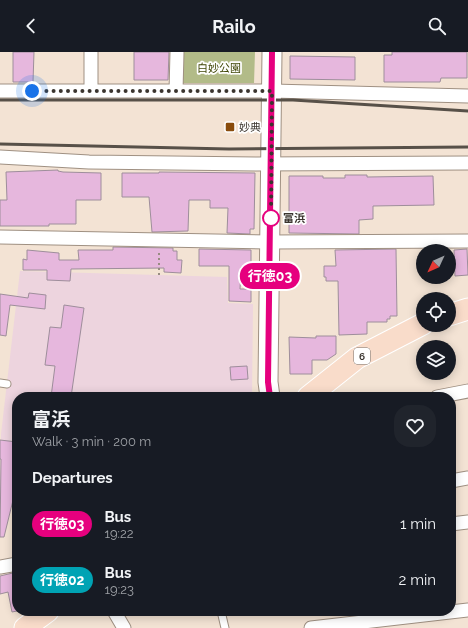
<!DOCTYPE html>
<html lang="en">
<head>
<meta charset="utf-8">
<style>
  body { margin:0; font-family:Raleway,"Noto Sans JP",sans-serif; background:#20242c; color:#f1f3f6; height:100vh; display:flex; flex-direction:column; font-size:15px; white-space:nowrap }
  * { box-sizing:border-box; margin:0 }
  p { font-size:13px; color:#9ea1a6 }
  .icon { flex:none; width:22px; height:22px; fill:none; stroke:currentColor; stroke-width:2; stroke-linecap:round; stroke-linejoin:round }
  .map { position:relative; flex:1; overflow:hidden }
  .details { position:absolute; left:12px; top:340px; width:444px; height:224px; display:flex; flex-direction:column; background:#171b24; border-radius:16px; box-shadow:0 2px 10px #0003 }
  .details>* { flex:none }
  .badge { padding:0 8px; border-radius:13px; font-size:14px; line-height:26px }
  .needle { width:26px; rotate:226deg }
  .controls { position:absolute; left:416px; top:192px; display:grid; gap:8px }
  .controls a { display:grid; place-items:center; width:40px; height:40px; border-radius:50%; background:#171b24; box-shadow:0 2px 10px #0003; font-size:20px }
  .you { position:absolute; width:20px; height:20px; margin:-10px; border:3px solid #fff; border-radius:50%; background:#1a73e8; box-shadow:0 0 0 6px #1a73e833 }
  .map>.badge { position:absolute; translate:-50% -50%; box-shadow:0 0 0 2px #fff }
  h2 { padding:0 20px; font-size:15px; line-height:36px }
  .round { display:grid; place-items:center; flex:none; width:42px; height:42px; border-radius:16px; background:#20242c }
  .summary { display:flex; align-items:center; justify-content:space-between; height:68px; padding:0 20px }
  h1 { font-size:19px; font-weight:700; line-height:30px }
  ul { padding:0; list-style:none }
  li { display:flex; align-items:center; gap:12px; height:56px; padding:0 20px }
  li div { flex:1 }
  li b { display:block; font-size:15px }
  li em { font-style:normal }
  li .badge { min-width:44px; font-weight:700; text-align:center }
  header { display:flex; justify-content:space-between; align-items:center; height:52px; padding:0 20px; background:#171b24; font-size:18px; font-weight:700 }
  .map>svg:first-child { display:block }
</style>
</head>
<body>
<header><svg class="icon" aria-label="back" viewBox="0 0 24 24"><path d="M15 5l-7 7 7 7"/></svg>Railo<svg class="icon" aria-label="search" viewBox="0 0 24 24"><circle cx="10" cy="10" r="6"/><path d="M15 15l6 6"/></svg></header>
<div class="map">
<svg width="468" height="576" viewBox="0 0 468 576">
  <rect width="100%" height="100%" fill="#f3e3d4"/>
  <path fill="#edd4de" d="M20 219 227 225 228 251 253 252 252 345H17V446L0 444 1 382Z"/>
  <path fill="#b2bb88" d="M183 0H255L254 31H182Z"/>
  <path fill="#e6b7dd" stroke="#9e8e9b" d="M13 0H34L33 30H13Z
    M134 0H169L168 28H134Z
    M392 0H467V26H441L440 30H384V3H392Z
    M290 4 355 5V28L290 27Z
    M58 118V119L63 120 101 121V148H76V172H49V174H0V148H7L6 120Z
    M159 120 255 121 254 177H250V182L227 181 228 156H210V148H189L188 179 152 180 149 145H122V121H159Z
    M345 123H367V125L433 124 434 153 373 154V167L359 168V182L289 181V124H323V126H345Z
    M113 195 173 196V199H177V208H182L181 221 164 220V216L71 217 70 229 47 228V218H23V207L27 208V198L59 201V208H79L78 198H113Z
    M199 197 251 198V212H248V215H241L240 237H251V250L229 249V214H199Z
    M396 197 397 264H390V267H387V270H367V282L339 283 338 229H326V225H324V214H336L335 198Z
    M467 197 468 223 455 224 454 198Z
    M29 241 46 243 45 257 10 253 6 284 0 283V242L28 246Z
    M64 253 84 256 71 345H51L55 314 45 313 50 275 61 276Z
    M316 284H336V302L327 308H312V322H290L289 285 316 286Z
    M247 314 248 327 231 328 230 315Z
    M0 388 17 390V440H15L4 485H0L1 407H0Z
    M17 520V559L12 560 8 540 0 542V524Z"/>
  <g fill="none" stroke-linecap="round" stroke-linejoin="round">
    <defs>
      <path id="lane" d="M0 331 7 332
        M221 559 225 576"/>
      <path id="street" d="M0 39H272L468 44
        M91 39V0
        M176 39 177 0
        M0 105 89 110 256 112 468 111
        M0 185 270 190 468 189
        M437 345 468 339
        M451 429 468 426
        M451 472 468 470
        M0 515 17 512
        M114 559 124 576
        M311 576 468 558"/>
      <path id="secondary" d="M270 345 268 330 272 0"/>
      <path id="primary" d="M449 263 468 257
        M308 345 357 306 423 272
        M25 576 48 559"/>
    </defs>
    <use href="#lane" stroke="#9f9082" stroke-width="9"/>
    <use href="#street" stroke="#9f9082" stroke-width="15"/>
    <use href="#secondary" stroke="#9f9082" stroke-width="21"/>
    <use href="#primary" stroke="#fff" stroke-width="23"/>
    <path stroke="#978c81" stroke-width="2" stroke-dasharray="2 3" stroke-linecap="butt" d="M159 223V200"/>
    <use href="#lane" stroke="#fff" stroke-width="7"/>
    <use href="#street" stroke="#fff" stroke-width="13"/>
    <use href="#secondary" stroke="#fff" stroke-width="19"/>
    <use href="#primary" stroke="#f9dcca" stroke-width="21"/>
    <path stroke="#575048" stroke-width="3" d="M0 48H293L468 59
      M0 92 229 97 468 95"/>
  </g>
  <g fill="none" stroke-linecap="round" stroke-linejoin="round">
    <defs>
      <path id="line" d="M270 345 268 330 272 0"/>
    </defs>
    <use href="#line" stroke="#fff" stroke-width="9"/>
    <use href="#line" stroke="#e6007e" stroke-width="6"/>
    <path stroke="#3a342e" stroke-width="4" stroke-dasharray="0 7.2" d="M32 39H272L271 166"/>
  </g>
  <rect fill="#894c0d" stroke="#fff" stroke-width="1.5" x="225" y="70" width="10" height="10" rx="2"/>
  <circle fill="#fff" stroke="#e6007e" stroke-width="2" cx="271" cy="166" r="8"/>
  <g text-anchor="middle" stroke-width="3.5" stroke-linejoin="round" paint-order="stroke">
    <rect fill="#fff" stroke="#75716d" stroke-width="1" x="354" y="296" width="16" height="16" rx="3"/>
    <g font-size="10" font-weight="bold" fill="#3a342e">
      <text x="362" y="308">6</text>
    </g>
    <g font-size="11" fill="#404707" stroke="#fff">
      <text x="219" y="20">白妙公園</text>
    </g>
    <g font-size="11" fill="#3a342e" stroke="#fff" text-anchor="start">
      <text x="239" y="79">妙典</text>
    </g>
    <g font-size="11" font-weight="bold" fill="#3a342e" stroke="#fff" text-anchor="start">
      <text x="283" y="170">富浜</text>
    </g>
  </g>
</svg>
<div class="controls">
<a><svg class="needle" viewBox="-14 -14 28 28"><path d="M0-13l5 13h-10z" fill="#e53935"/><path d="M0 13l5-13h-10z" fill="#9ea1a6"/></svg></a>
<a><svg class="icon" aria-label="locate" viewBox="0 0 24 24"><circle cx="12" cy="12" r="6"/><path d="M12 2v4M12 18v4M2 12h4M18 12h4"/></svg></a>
<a><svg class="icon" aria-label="layers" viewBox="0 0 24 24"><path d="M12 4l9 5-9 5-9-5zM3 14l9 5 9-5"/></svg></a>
</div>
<div class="you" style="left:32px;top:39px"></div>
<b class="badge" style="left:270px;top:224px;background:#e6007e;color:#fff">行徳03</b>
<section class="details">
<div class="summary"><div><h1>富浜</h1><p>Walk · 3 min · 200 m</p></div><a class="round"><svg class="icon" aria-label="heart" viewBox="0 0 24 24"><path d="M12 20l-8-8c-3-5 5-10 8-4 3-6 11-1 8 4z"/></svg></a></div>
<h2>Departures</h2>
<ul>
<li><span class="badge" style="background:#e6007e;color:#fff">行徳03</span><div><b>Bus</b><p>19:22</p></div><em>1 min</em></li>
<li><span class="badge" style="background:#00a3b4;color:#fff">行徳02</span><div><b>Bus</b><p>19:23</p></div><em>2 min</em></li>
</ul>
</section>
</div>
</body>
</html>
